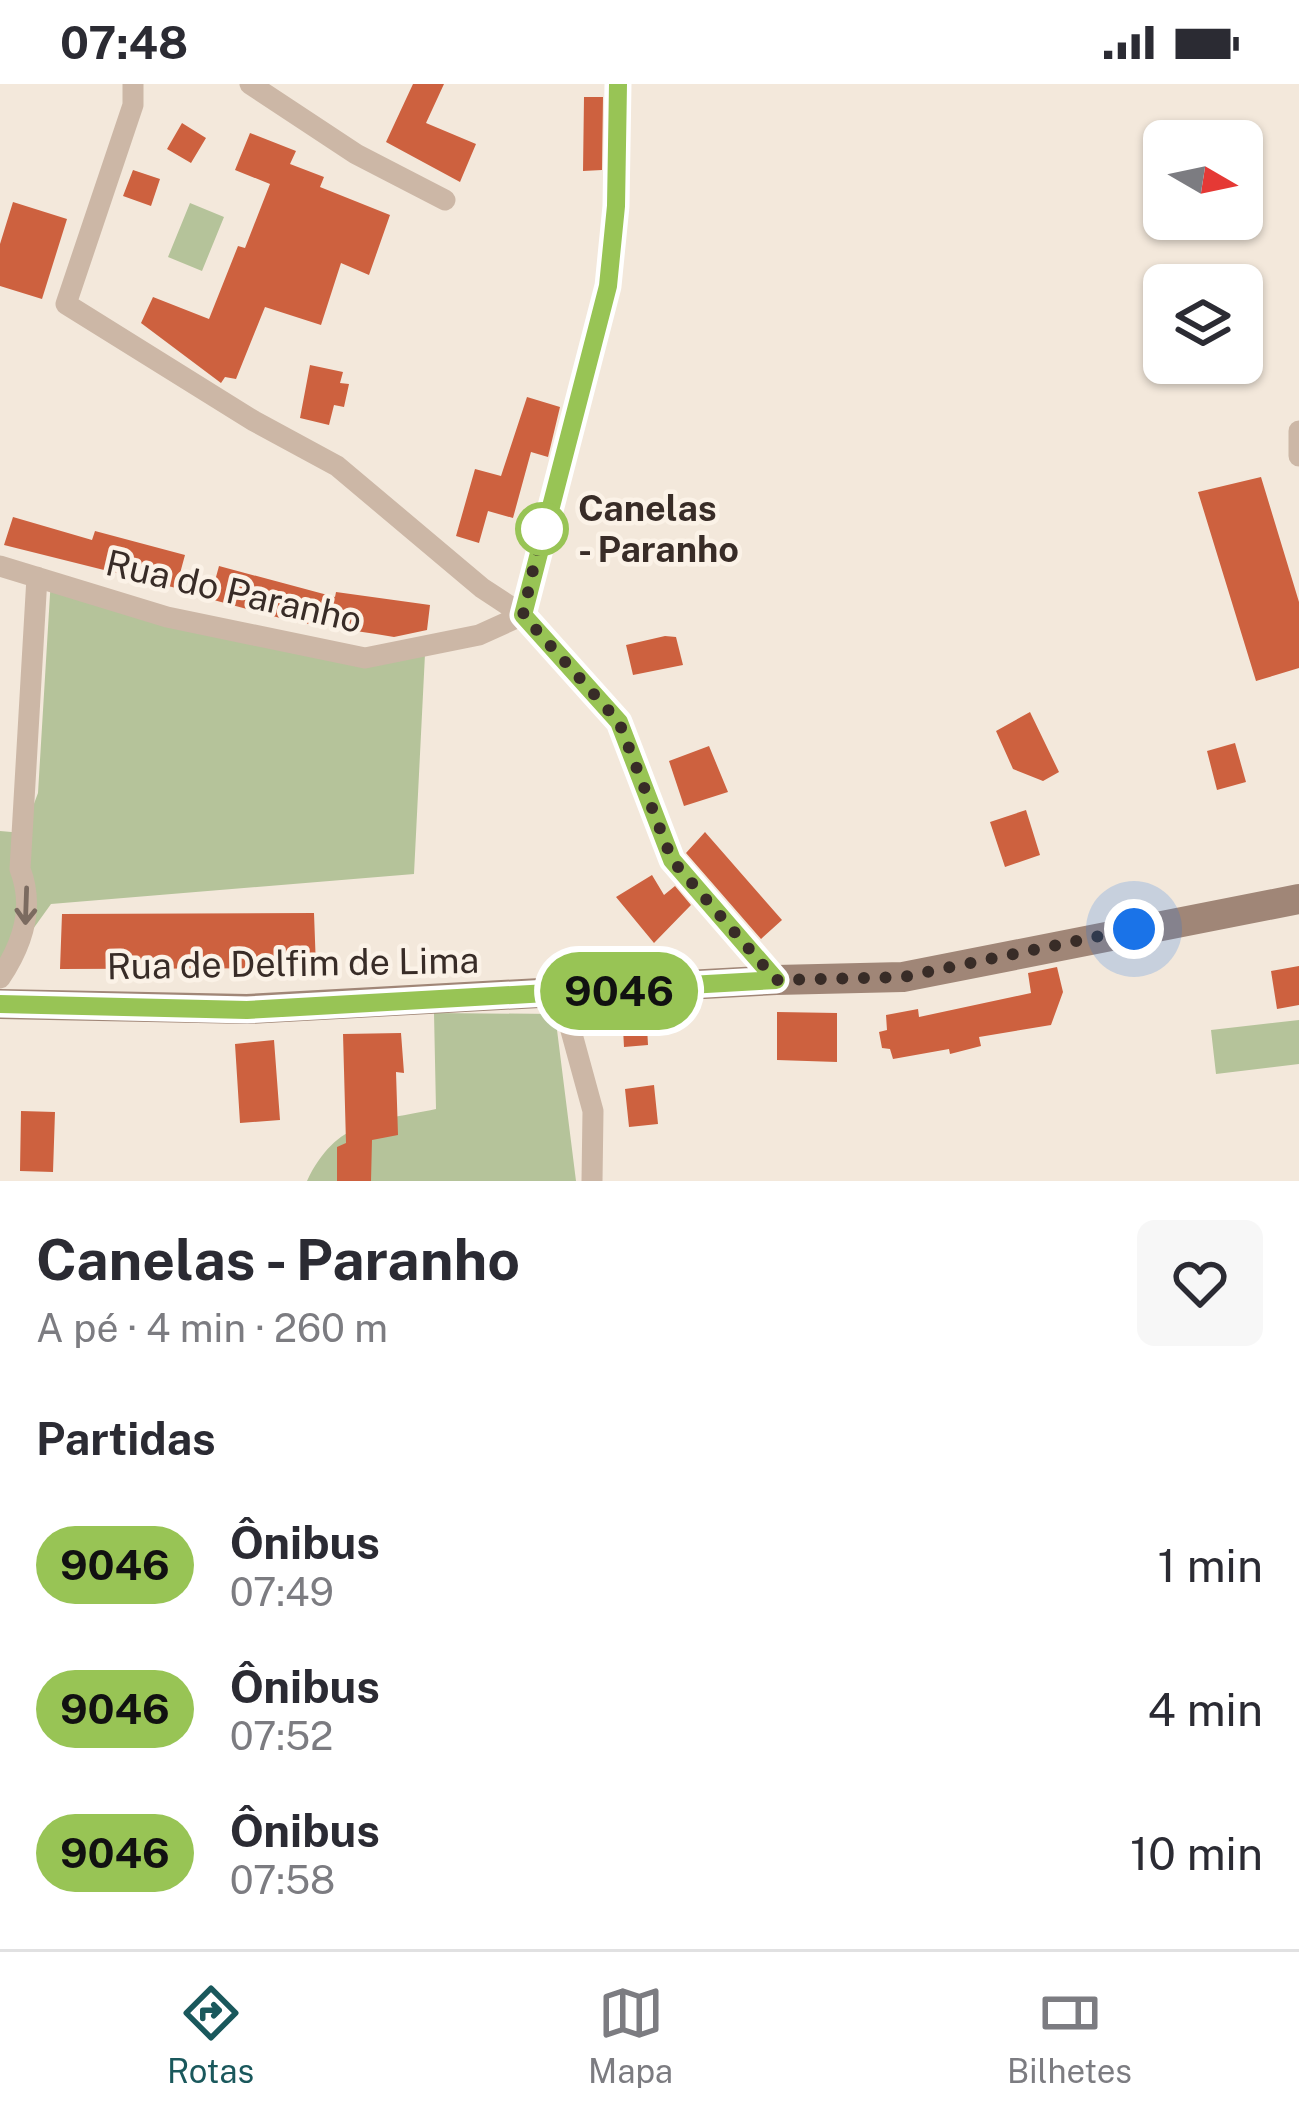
<!DOCTYPE html>
<html lang="pt">
<head>
<meta charset="utf-8">
<style>
  body { margin:0; font-family:"Public Sans",sans-serif; background:#f7f7f7; color:#2b2b33; height:100vh; display:flex; flex-direction:column; font-size:45px; white-space:nowrap }
  * { box-sizing:border-box; margin:0 }
  p { font-size:39px; color:#7c7c81 }
  .icon { flex:none; width:66px; height:66px; fill:none; stroke:currentColor; stroke-width:2; stroke-linecap:round; stroke-linejoin:round }
  .map { position:relative; height:1097px; overflow:hidden }
  .side { display:flex; flex-direction:column; background:#fff; flex:1 }
  .side>* { flex:none }
  .badge { padding:0 24px; border-radius:39px; font-size:42px; line-height:78px }
  .needle { width:78px; rotate:99deg }
  .buttons { position:absolute; left:1143px; top:36px; display:grid; gap:24px }
  .buttons a { display:grid; place-items:center; width:120px; height:120px; border-radius:18px; background:#fff; box-shadow:0 3px 9px #0004; font-size:60px }
  .you { position:absolute; width:60px; height:60px; margin:-30px; border:9px solid #fff; border-radius:50%; background:#1a73e8; box-shadow:0 0 0 18px #1a73e833 }
  .map>.badge { position:absolute; translate:-50% -50%; box-shadow:0 0 0 6px #fff }
  h2 { padding:0 36px; font-size:45px; line-height:108px }
  .round { display:grid; place-items:center; flex:none; width:126px; height:126px; border-radius:18px; background:#f7f7f7 }
  .head { display:flex; align-items:center; justify-content:space-between; height:204px; padding:0 36px }
  h1 { font-size:57px; font-weight:700; line-height:90px }
  ul { padding:0; list-style:none }
  li { display:flex; align-items:center; gap:36px; height:144px; padding:0 36px }
  li div { flex:1 }
  li b { display:block; font-size:45px }
  li em { font-style:normal }
  li .badge { min-width:132px; font-weight:700; text-align:center }
  .status { display:flex; justify-content:space-between; align-items:center; height:84px; padding:0 60px; background:#fff; direction:ltr }
  .status svg { height:33px; fill:currentColor }
  .menu { display:flex; justify-content:space-around; align-items:center; height:168px; border-top:3px solid #e1e1e2; background:#fff; font-size:33px; color:#7c7c81 }
  .menu a { display:grid; justify-items:center; gap:6px }
  .menu .active { color:#1a585c }
  .map>svg:first-child { display:block }
</style>
</head>
<body>
<div class="status"><b>07:48</b><svg viewBox="0 0 49 12"><path d="M0 12V9h3v3zM5 12V6h3v6zM10 12V3h3v9zM15 12V0h3v12zM26 1h20v11H26zM47 4h2v5h-2z"/></svg></div>
<div class="map">
<svg width="1299" height="1097" viewBox="0 0 1299 1097">
  <rect width="100%" height="100%" fill="#f3e8db"/>
  <path fill="#b5c39a" d="M190 119 224 133 202 187 168 173Z
    M51 494 303 561 425 570 414 790 51 820 0 891V747L23 749 38 709Z
    M434 929 555 930 576 1097H307C337 1035 375 1038 436 1025Z
    M1299 936V980L1216 990 1211 946Z"/>
  <path fill="#cd613f" d="M413 0H444L426 39 476 60 460 98 386 58Z
    M584 13H603L602 86 583 87Z
    M182 39 206 54 191 79 167 65Z
    M250 49 296 67 290 80 324 93 320 103 390 131 369 191 341 179 321 241 265 223 236 295 225 293 221 299 141 239 153 213 209 235 238 162 245 164 270 100 235 86Z
    M133 86 160 95 151 122 123 112Z
    M13 118 67 135 42 215 0 202V160Z
    M310 281 343 288 340 299 349 300 344 323 334 321 329 341 300 334Z
    M527 313 560 323 548 373 531 368 513 434 488 427 479 459 456 452 475 385 501 392Z
    M1261 393 1299 518V584L1256 597 1198 408Z
    M13 433 92 456 95 447 185 471 176 504 4 461Z
    M219 482 335 513 336 508 430 521 427 546 394 553 376 550 295 538 210 515Z
    M665 552 676 553 683 581 633 591 626 561Z
    M1030 628 1059 688 1043 697 1013 685 996 647Z
    M1235 659 1246 698 1217 706 1207 667Z
    M709 662 728 708 684 722 669 677Z
    M1026 726 1040 771 1005 783 990 738Z
    M705 748 782 836 761 855 686 769Z
    M652 791 664 811 675 802 691 821 654 859 616 813Z
    M314 829 316 884 60 885 62 830Z
    M1299 882V921L1277 925 1271 887Z
    M1057 883 1063 908 1051 941 979 953 981 962 950 970 949 965 893 975 890 965 882 964 879 948 887 946 886 931 918 925 919 933 1031 909 1028 889Z
    M646 924 648 961 624 963 622 925Z
    M777 928 837 929V978L777 976Z
    M401 949 404 989 396 988 398 1051 372 1056 371 1097H337V1063L346 1059 343 950Z
    M274 956 280 1036 240 1039 235 960Z
    M654 1001 658 1040 629 1043 625 1005Z
    M21 1027 55 1028 53 1088 20 1087Z"/>
  <g fill="none" stroke-linecap="round" stroke-linejoin="round">
    <path stroke="#ccb7a6" stroke-width="21" d="M133 0V21L66 220 254 337 337 382 482 504 523 531 619 637 672 776 776 896
      M250 0 356 70 445 116
      M1299 347V372
      M0 482 167 533 365 574 479 551 523 531
      M523 531 607 202 616 121 618 0
      M0 894C23 860 35 824 20 785L37 493
      M561 910 593 1027 592 1097"/>
    <path stroke="#a08677" stroke-width="30" d="M0 920 247 925 776 896 903 893 1299 815"/>
  </g>
  <defs><path id="oneway-shaft" d="M-6 0H5M1.5-3L5.5 0L1.5 3" fill="none" stroke-width="1.6" stroke-linecap="round" stroke-linejoin="round" transform="scale(3)"/></defs>
  <use stroke="#7b6b60" href="#oneway-shaft" transform="translate(26 822) rotate(92)"/>
  <g fill="none" stroke-linecap="round" stroke-linejoin="round">
    <defs>
      <path id="line" d="M0 920 247 926 776 896 672 776 619 638 523 531 608 202 616 122 618 0"/>
    </defs>
    <use href="#line" stroke="#fff" stroke-width="27"/>
    <use href="#line" stroke="#98c455" stroke-width="18"/>
    <path stroke="#382c27" stroke-width="12" stroke-dasharray="0 21.6" d="M542 445 523 531 619 638 672 776 776 896 903 893 1134 845"/>
  </g>
  <circle fill="#fff" stroke="#98c455" stroke-width="6" cx="542" cy="445" r="24"/>
  <g text-anchor="middle" stroke-width="9" stroke-linejoin="round" paint-order="stroke">
    <g font-size="36" font-weight="bold" fill="#382c27" stroke="#fbf2e7" text-anchor="start">
      <text x="578" y="437">Canelas<tspan x="578" dy="41">- Paranho</tspan></text>
    </g>
    <g font-size="36" fill="#382c27" stroke="#fbf2e7">
      <text transform="translate(234 507) rotate(13)" y="13">Rua do Paranho</text>
      <text transform="translate(293 879) rotate(-1)" y="13">Rua de Delfim de Lima</text>
    </g>
  </g>
</svg>
<div class="buttons">
<a><svg class="needle" viewBox="-14 -14 28 28"><path d="M0-13l5 13h-10z" fill="#e53935"/><path d="M0 13l5-13h-10z" fill="#7c7c81"/></svg></a>
<a><svg class="icon" aria-label="layers" viewBox="0 0 24 24"><path d="M12 4l9 5-9 5-9-5zM3 14l9 5 9-5"/></svg></a>
</div>
<div class="you" style="left:1134px;top:845px"></div>
<b class="badge" style="left:619px;top:907px;background:#98c455;color:#111">9046</b>
</div>
<section class="side">
<div class="head"><div><h1>Canelas - Paranho</h1><p>A pé · 4 min · 260 m</p></div><a class="round"><svg class="icon" aria-label="heart" viewBox="0 0 24 24"><path d="M12 20l-8-8c-3-5 5-10 8-4 3-6 11-1 8 4z"/></svg></a></div>
<h2>Partidas</h2>
<ul>
<li><span class="badge" style="background:#98c455;color:#111">9046</span><div><b>Ônibus</b><p>07:49</p></div><em>1 min</em></li>
<li><span class="badge" style="background:#98c455;color:#111">9046</span><div><b>Ônibus</b><p>07:52</p></div><em>4 min</em></li>
<li><span class="badge" style="background:#98c455;color:#111">9046</span><div><b>Ônibus</b><p>07:58</p></div><em>10 min</em></li>
</ul>
</section>
<nav class="menu">
<a class="active"><svg class="icon" aria-label="directions" viewBox="0 0 24 24"><path d="M12 3l9 9-9 9-9-9zM9 14v-3h6M13 9l2 2-2 2"/></svg>Rotas</a>
<a><svg class="icon" aria-label="map" viewBox="0 0 24 24"><path d="M3 6l6-2 6 2 6-2v14l-6 2-6-2-6 2zM9 4v14M15 6v14"/></svg>Mapa</a>
<a><svg class="icon" aria-label="tickets" viewBox="0 0 24 24"><path d="M3 7h18v10H3zM15 7v10"/></svg>Bilhetes</a>
</nav>
</body>
</html>
